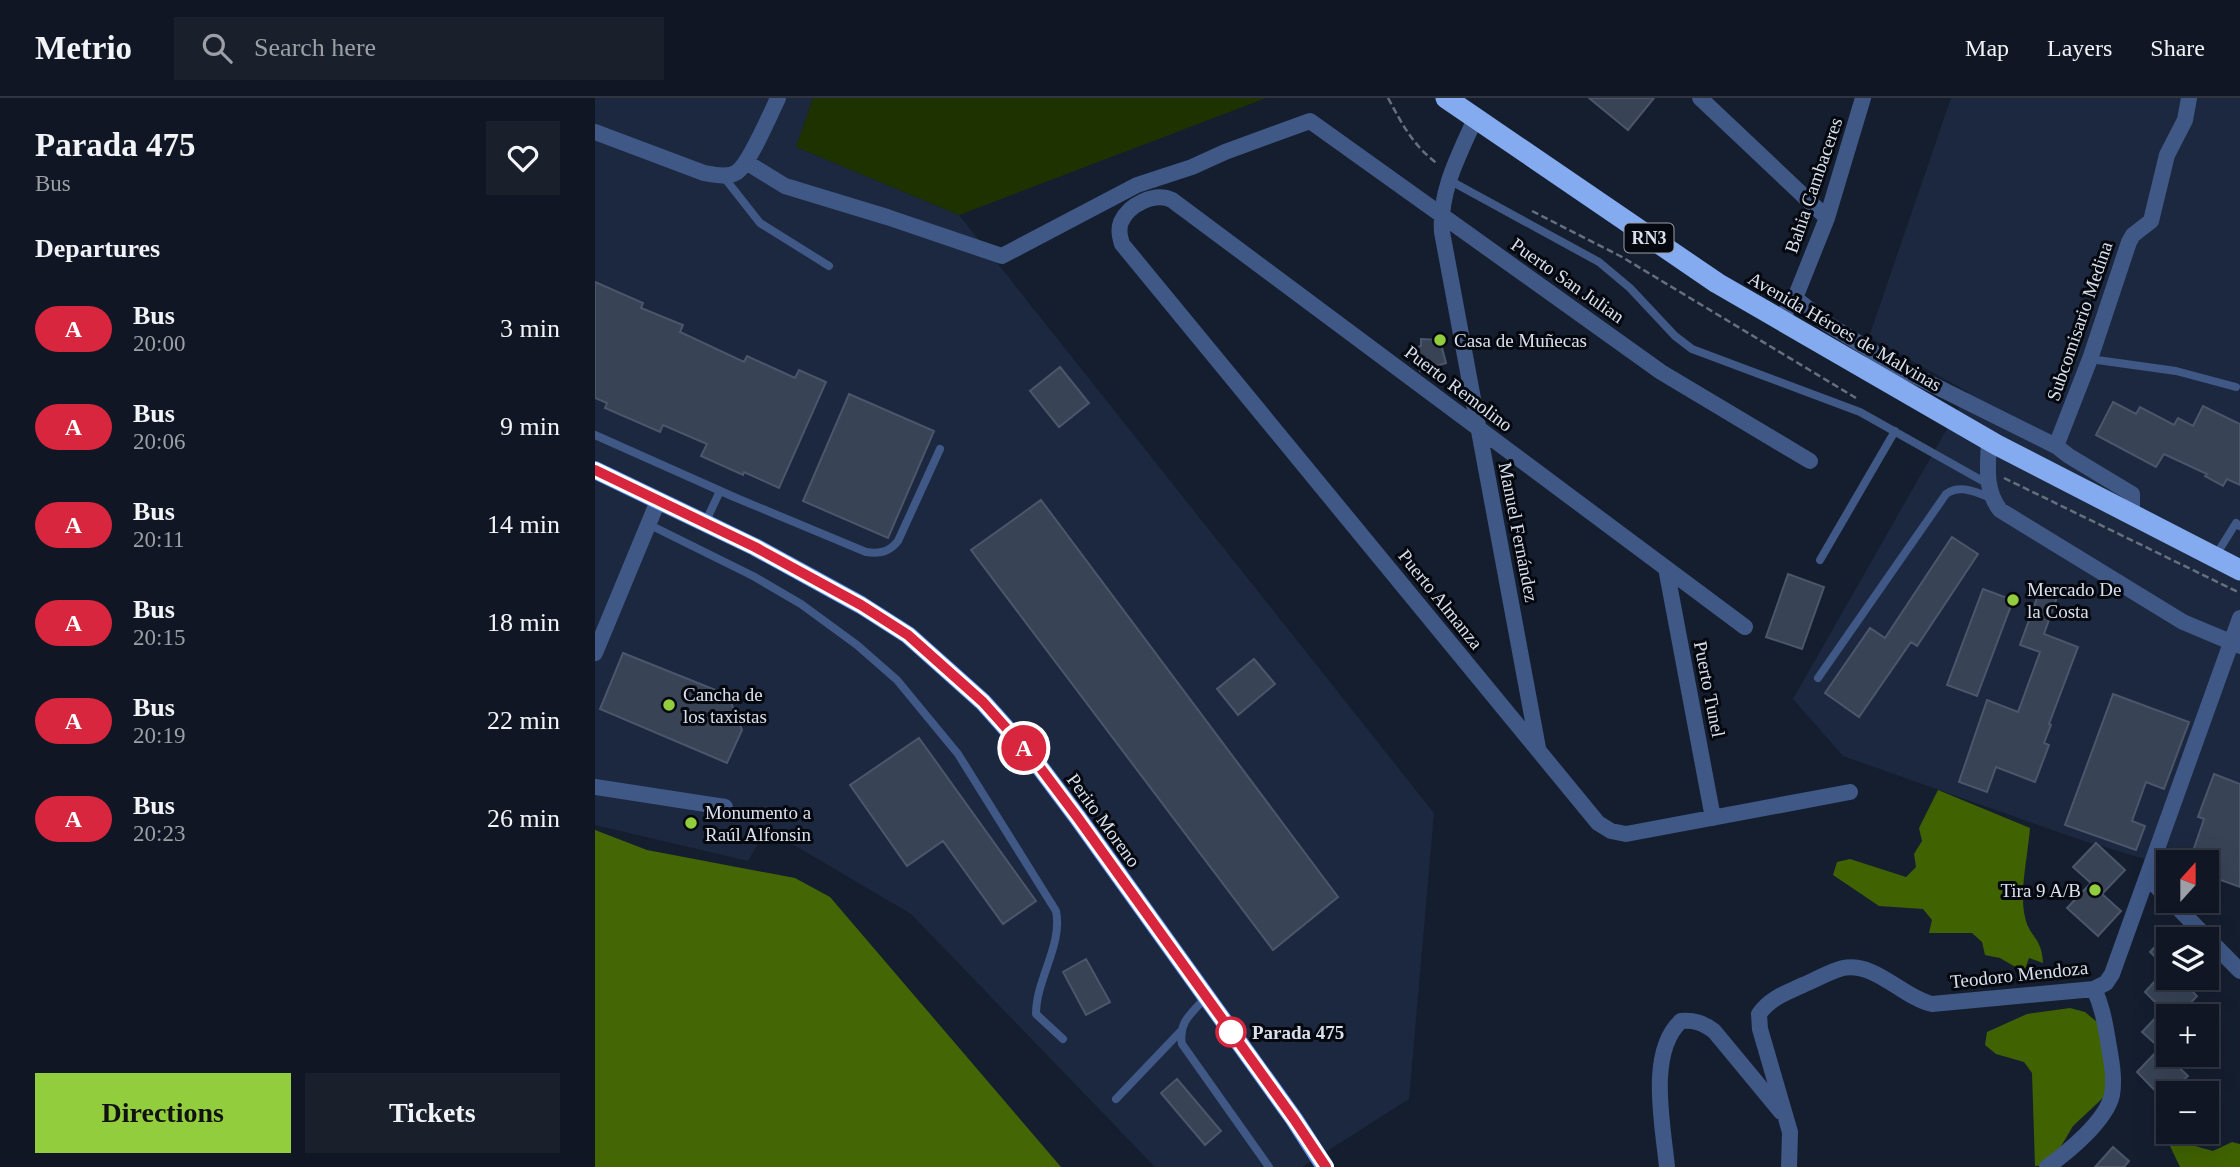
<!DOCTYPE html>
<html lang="en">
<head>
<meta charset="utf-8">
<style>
  body { margin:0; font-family:"Times New Roman",serif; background:#191f2b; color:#f1f3f6; height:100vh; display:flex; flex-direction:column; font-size:26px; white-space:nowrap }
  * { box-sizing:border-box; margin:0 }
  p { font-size:23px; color:#9c9fa6 }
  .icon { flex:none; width:38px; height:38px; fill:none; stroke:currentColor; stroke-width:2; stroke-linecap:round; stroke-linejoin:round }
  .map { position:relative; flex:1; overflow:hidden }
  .sheet { display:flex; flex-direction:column; background:#101623; width:595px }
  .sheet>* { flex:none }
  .badge { padding:0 14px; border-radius:23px; font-size:24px; line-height:46px }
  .needle { width:46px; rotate:21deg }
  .buttons { position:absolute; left:1561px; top:752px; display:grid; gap:14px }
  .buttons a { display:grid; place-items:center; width:63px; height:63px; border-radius:0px; background:#101623; box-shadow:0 7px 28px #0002,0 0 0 2px #303541; font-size:35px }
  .map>.badge { position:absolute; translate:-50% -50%; box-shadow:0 0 0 4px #fff }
  h2 { padding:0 35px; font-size:26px; line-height:63px }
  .round { display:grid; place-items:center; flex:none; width:74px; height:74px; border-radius:0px; background:#191f2b }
  .head { display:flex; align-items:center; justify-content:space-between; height:119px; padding:0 35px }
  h1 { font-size:33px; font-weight:800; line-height:52px }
  .button { display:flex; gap:14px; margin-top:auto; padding:14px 35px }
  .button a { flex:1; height:80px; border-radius:0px; background:#92cd3e; color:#111; font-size:28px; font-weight:800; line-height:80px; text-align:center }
  .button a+a { background:#191f2b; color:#f1f3f6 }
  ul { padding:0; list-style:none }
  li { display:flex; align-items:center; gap:21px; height:98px; padding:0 35px }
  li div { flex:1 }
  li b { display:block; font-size:26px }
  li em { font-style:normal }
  li .badge { min-width:77px; font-weight:700; text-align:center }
  header { display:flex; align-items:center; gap:42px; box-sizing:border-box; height:98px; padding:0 35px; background:#101623; border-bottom:2px solid #303541 }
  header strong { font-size:33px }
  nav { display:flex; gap:38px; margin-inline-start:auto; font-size:24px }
  .search { width:490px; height:63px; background:#191f2b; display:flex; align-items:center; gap:18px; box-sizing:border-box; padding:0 24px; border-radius:0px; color:#9c9fa6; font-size:26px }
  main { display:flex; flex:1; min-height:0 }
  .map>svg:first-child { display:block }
</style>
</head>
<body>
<header>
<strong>Metrio</strong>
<div class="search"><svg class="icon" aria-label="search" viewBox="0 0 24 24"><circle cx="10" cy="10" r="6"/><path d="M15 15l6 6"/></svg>Search here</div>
<nav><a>Map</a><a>Layers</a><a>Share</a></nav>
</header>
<main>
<section class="sheet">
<div class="head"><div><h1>Parada 475</h1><p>Bus</p></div><a class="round"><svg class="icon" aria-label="heart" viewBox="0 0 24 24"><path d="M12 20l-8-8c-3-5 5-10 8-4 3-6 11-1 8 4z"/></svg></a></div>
<h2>Departures</h2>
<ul>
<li><span class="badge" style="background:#d7263d;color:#fff">A</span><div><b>Bus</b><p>20:00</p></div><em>3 min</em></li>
<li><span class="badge" style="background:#d7263d;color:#fff">A</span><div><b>Bus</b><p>20:06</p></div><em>9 min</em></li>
<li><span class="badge" style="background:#d7263d;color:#fff">A</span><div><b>Bus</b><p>20:11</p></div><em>14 min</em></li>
<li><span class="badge" style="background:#d7263d;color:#fff">A</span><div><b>Bus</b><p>20:15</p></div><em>18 min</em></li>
<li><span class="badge" style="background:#d7263d;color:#fff">A</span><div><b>Bus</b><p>20:19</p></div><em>22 min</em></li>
<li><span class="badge" style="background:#d7263d;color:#fff">A</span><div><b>Bus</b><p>20:23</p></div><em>26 min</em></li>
</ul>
<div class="button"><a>Directions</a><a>Tickets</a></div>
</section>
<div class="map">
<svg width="1645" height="1069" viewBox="0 0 1645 1069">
  <rect width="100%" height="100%" fill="#151e2f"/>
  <path fill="#1c283f" d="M0 0H218L201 49 364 117 839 715 814 1001 707 1069H560L316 816 172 731 153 763 0 727Z
    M1356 0H1645V788L1612 779V765H1573V768L1483 741 1248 658 1198 601 1373 294 1274 239Z"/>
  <path fill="#1e3200" d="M218 0H671L364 117 201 49Z"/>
  <path fill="#406200" d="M1343 692 1435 730C1433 757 1424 794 1430 819 1434 839 1447 839 1448 865L1434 860 1429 874 1405 860 1390 857 1387 844 1377 835H1334L1337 822 1328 811 1284 808 1238 777 1242 764 1255 761 1311 779 1321 769 1319 756 1327 743 1324 730Z
    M1475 910 1490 914 1502 924 1515 984 1510 998 1478 1028 1455 1067 1440 1068 1437 975 1429 964 1401 956 1390 947 1392 934 1432 916Z
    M1637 1044 1645 1046V1069H1585L1575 1048 1589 1045 1618 1053Z"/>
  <path fill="#446605" d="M0 732 52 752 200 780 235 799 466 1069H0Z"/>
  <path fill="#384356" stroke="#4b566b" stroke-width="2" d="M994 0H1059L1033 32Z
    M0 184 48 205 46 210 88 227 85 234 149 264 152 258 200 280 204 272 231 284 184 390 149 374 148 377 106 358 112 346 68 327 65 334 10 310 12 305 0 300Z
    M826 241 845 242 851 265 825 273 820 250 826 248Z
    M465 269 494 305 464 329 435 293Z
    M254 296 339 333 293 440 208 403Z
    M1518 304 1541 316 1545 309 1579 327 1583 320 1598 328 1608 308 1645 326V387L1632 381 1628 388 1610 378 1612 376 1569 356 1561 369 1501 337Z
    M446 402 743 799 678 852 376 452Z
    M1357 439 1383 456 1322 548 1316 544 1264 619 1230 595 1275 530 1290 540Z
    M1193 476 1229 489 1207 551 1171 539Z
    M1388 491 1418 502 1382 598 1352 587Z
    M1445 492 1462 499 1449 536 1483 549 1454 626 1456 627 1449 645 1454 647 1440 684 1401 669 1392 694 1364 684 1392 602 1423 614 1445 554 1425 547Z
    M28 555 133 597 147 632 132 665 5 611Z
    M659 561 680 586 643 617 622 591Z
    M1518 596 1594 624 1569 691 1551 684 1537 723 1550 728 1541 752 1470 727Z
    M324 640 441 803 408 826 348 743 312 768 255 687Z
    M1619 676 1645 686V789L1612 777V765H1594L1609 721 1603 719Z
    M1501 745 1530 772 1507 796 1526 813 1503 838 1472 810 1496 785 1478 769Z
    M1573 835V880H1584L1602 898 1583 919H1573V959L1593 978 1573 996 1569 1002 1542 974 1565 950 1547 934 1568 912 1550 894 1572 870 1555 854Z
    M491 861 515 904 491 917 468 874Z
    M582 981 626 1033 610 1047 566 995Z
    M1518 1049 1534 1063 1529 1069H1500Z"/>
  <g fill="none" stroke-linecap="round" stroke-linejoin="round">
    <path stroke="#666f7e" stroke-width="2.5" stroke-dasharray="7 3.5" stroke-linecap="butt" d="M793 0C807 26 819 49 843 66
      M937 113 1027 159 1261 300
      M1409 380 1645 495"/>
    <path stroke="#3f5886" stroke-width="8" d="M128 78 165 125 234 168
      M854 82 1004 164 1035 190 1080 238 1097 251 1265 314 1393 386
      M1495 261 1581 273 1641 289
      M0 337 139 399 271 454C286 456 294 454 303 443L345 351
      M110 425 125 393
      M53 426 158 478 206 506 262 547 302 582 363 656 461 813C468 847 441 881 441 916L468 941
      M1621 457 1641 425 1645 428
      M1225 462 1300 333
      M1223 580 1351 396C1366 386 1380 394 1396 400
      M610 900C597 915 583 924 587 946L674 1069
      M521 1001 585 934"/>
    <path stroke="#3f5886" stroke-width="16" d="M1105 0 1232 120
      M880 21C864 57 844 93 847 134L943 650
      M0 34 109 75C120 77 133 80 142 74 154 66 176 15 183 0
      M151 64 190 88 292 119 407 158 542 87 597 69 630 54 715 23 1066 274 1215 363
      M1200 200 1231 225 1296 265
      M1185 222 1200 200 1232 120 1268 0
      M1264 267 1284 266 1304 270 1461 348
      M1394 342C1393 368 1389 391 1405 412L1588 524 1645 548
      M1537 417V396L1474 358 1461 348 1495 261 1534 144 1538 137 1556 123 1572 57 1590 22 1594 0
      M1071 470 1118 720
      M1150 529 577 102C560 94 534 106 526 124 523 132 525 139 527 146L1003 725 1016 733 1031 736 1255 694
      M0 555 63 403
      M0 689 130 709
      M1553 779 1573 801
      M1576 803 1645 873
      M1072 1069C1068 1027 1052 954 1086 923 1100 922 1108 925 1119 933L1186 1014
      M1194 1069 1195 1034 1165 931 1164 916C1175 900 1191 895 1208 887 1221 882 1235 873 1248 870 1281 864 1307 899 1337 906L1499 891 1511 885 1517 876 1645 520
      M1452 1069C1473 1054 1511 1023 1517 997 1520 979 1516 961 1513 943 1510 925 1507 908 1499 891"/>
    <path stroke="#5d90f0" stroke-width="18" d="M0 372 160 449 266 507 313 537 388 604 438 660 483 720 699 1021 730 1069"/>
    <path stroke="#84aaef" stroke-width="21" d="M851 0 1122 185 1402 347 1645 472"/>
  </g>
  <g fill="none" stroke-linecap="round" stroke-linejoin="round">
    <defs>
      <path id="line" d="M0 372 160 449 266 507 313 537 388 604 438 660 483 720 699 1021 731 1069"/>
    </defs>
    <use href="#line" stroke="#fff" stroke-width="16"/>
    <use href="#line" stroke="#d7263d" stroke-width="10"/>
  </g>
  <g fill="#92cd3e" stroke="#05080f" stroke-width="2.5">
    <circle cx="845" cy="242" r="7"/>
    <circle cx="1418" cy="502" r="7"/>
    <circle cx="74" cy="607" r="7"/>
    <circle cx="96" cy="725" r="7"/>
    <circle cx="1500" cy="792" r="7"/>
  </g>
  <circle fill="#fff" stroke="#d7263d" stroke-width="3.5" cx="636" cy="934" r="14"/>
  <g text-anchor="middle" stroke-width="6" stroke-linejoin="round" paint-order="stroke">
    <rect fill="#05080f" stroke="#999faa" stroke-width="2" x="1029.5" y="125.5" width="49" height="29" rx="5"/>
    <g font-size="18" font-weight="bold" fill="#d9e0ec">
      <text x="1054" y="146">RN3</text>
    </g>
    <g font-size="19" fill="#d9e0ec" stroke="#05080f">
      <text transform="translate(1218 87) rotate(-71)" y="7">Bahia Cambaceres</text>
      <text transform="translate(973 182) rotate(35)" y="7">Puerto San Julian</text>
      <text transform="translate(1484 223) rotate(-71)" y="7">Subcomisario Medina</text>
      <text transform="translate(1250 233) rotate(30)" y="7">Avenida Héroes de Malvinas</text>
      <text transform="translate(864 290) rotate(37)" y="7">Puerto Remolino</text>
      <text transform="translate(924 434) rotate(79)" y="7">Manuel Fernández</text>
      <text transform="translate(846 501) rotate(51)" y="7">Puerto Almanza</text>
      <text transform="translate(1115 591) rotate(79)" y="7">Puerto Tunel</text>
      <text transform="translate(509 722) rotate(54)" y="7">Perito Moreno</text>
      <text transform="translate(1424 876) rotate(-6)" y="7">Teodoro Mendoza</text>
    </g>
    <g font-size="19" fill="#d9e0ec" stroke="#05080f" text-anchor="start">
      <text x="859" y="249">Casa de Muñecas</text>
      <text x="1432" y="498">Mercado De<tspan x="1432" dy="22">la Costa</tspan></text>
      <text x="88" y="603">Cancha de<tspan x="88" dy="22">los taxistas</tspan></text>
      <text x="110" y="721">Monumento a<tspan x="110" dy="22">Raúl Alfonsin</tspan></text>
      <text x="1486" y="799" text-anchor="end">Tira 9 A/B</text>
    </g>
    <g font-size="19" font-weight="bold" fill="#d9e0ec" stroke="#05080f" text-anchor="start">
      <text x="657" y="941">Parada 475</text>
    </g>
  </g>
</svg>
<div class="buttons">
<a><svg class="needle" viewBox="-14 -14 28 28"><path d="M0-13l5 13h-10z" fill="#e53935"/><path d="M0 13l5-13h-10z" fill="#9c9fa6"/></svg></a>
<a><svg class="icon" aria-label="layers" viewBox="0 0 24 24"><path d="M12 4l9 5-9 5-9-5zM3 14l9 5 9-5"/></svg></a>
<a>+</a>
<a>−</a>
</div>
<b class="badge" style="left:429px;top:650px;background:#d7263d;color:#fff">A</b>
</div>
</main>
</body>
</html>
